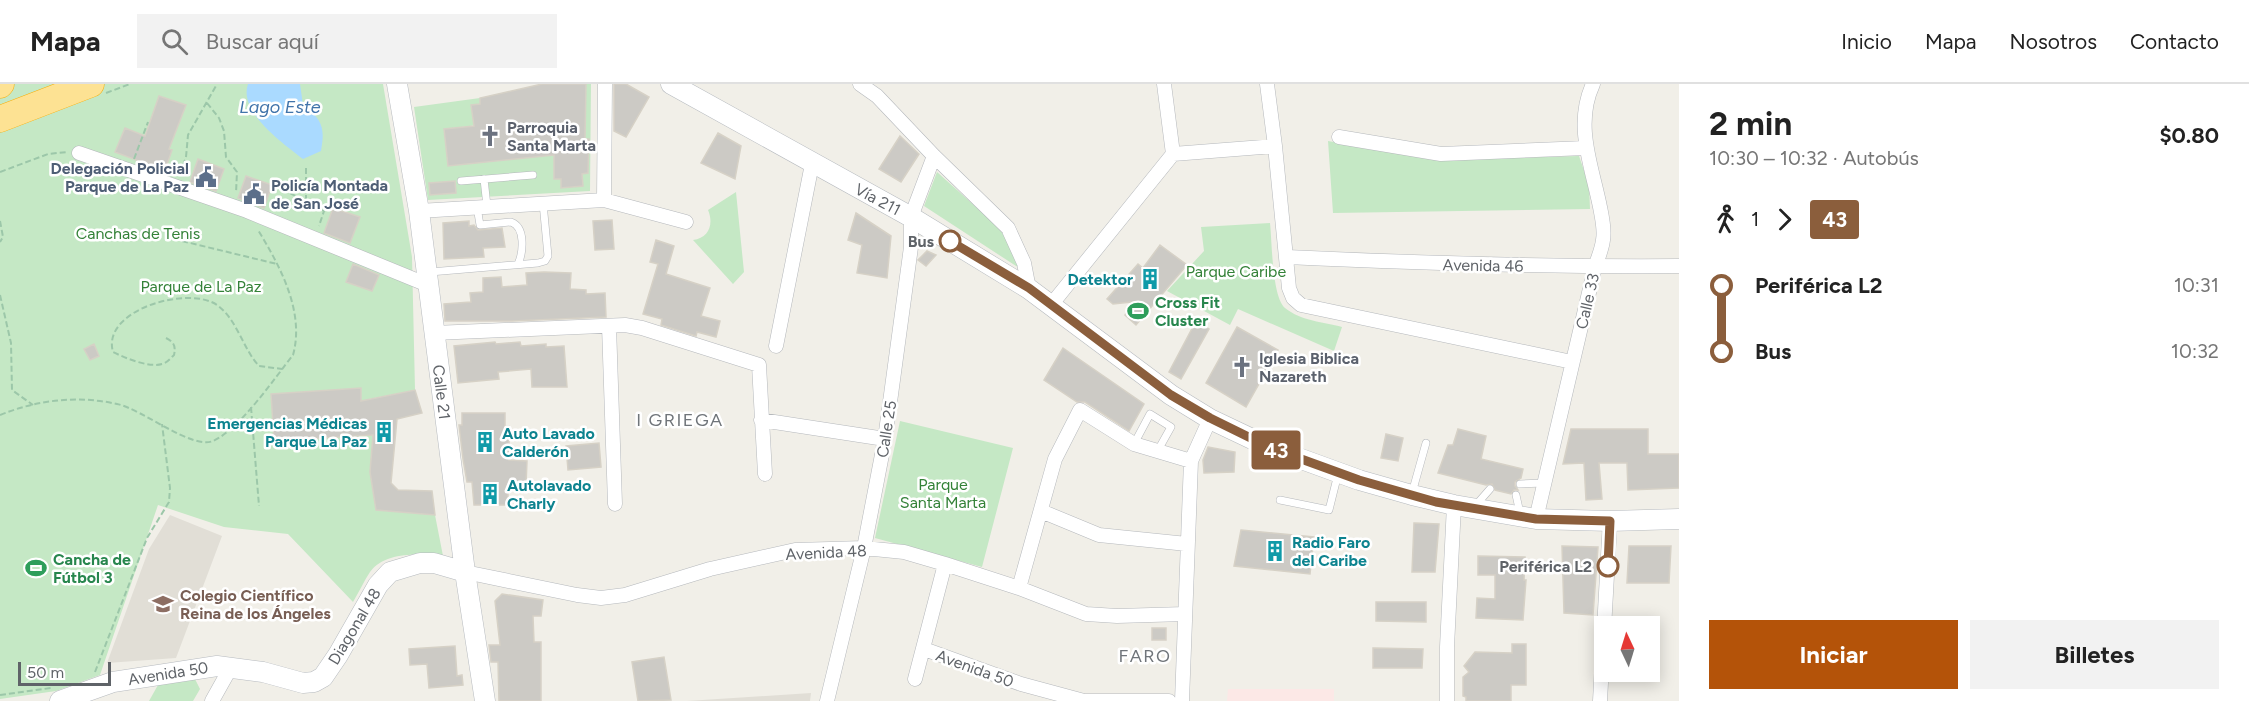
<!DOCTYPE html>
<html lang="es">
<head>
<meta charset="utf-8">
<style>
  body { margin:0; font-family:Figtree,sans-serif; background:#f2f2f2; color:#222; height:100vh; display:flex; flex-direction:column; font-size:22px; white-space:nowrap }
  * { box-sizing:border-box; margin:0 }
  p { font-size:20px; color:#767676 }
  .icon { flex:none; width:33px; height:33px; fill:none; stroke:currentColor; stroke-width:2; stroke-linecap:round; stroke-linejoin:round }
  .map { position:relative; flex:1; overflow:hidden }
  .details { display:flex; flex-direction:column; background:#fff; width:570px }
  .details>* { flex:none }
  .badge { padding:0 12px; border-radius:4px; font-size:21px; line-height:39px }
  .needle { width:39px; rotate:356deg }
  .buttons { position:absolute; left:1594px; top:532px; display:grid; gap:12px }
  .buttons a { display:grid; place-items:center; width:66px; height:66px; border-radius:0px; background:#fff; box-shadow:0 3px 15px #0003; font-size:30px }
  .scale { position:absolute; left:18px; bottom:15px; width:93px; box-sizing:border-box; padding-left:6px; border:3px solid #5f6368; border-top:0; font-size:16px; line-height:21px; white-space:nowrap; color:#5f6368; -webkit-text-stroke:4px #fff; paint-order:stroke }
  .map>.badge { position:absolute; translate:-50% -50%; box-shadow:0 0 0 3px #fff }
  .legs { display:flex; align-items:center; gap:9px; height:66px; padding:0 30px; font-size:20px }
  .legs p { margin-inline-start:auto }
  .summary { display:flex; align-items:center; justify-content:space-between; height:102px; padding:0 30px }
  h1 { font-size:33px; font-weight:700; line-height:45px }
  .cta { display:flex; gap:12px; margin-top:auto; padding:12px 30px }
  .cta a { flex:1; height:69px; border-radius:0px; background:#b45309; color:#fff; font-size:24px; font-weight:700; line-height:69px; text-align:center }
  .cta a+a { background:#f2f2f2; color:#222 }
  ul { padding:0 30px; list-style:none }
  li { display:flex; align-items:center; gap:21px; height:66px; font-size:22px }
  li i { display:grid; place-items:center; width:9px; height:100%; margin:0 8px; background:currentColor }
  li i::after { content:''; width:15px; height:15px; margin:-8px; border:4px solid; border-radius:50%; background:#fff }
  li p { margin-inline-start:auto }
  li:first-child i { background:linear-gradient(#0000 50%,currentColor 0) }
  li:last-child i { background:linear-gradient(currentColor 50%,#0000 0) }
  header { display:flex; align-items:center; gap:36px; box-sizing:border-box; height:84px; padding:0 30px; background:#fff; border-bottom:2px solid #e0e0e0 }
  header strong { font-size:28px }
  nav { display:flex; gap:33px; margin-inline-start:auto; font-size:21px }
  .search { width:420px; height:54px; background:#f2f2f2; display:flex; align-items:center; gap:15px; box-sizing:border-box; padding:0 21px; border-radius:0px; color:#767676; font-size:22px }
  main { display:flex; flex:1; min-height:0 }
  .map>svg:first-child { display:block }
</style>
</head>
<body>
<header>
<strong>Mapa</strong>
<div class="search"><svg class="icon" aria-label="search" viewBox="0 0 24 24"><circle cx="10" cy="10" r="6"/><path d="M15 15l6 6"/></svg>Buscar aquí</div>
<nav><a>Inicio</a><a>Mapa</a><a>Nosotros</a><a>Contacto</a></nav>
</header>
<main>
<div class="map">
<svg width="1679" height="617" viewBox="0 0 1679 617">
  <rect width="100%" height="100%" fill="#f1efe8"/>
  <path fill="#e1ded6" d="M170 431 222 452 176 574 107 579 149 465Z
    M811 609 810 617H687Z"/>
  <path fill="#fce8e6" d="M1228 605H1334V617H1227Z"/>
  <path fill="#c5e8c5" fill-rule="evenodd" d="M0 0H383L412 173 415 306 369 315 373 353 370 388 376 426 435 431 443 472C419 470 386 467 370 488 364 497 359 508 353 518L288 450 224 443 158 421 100 591 56 607 0 615Z
    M540 0H591L590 107 428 116 414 23 480 14V20L472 21 474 38 542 23ZM504 38 448 82 444 45Z
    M1328 57 1434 76 1579 72 1589 101 1590 125 1333 129Z
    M937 88 1005 149 1019 184 924 122Z
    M736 108 744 188 733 200 693 156C709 154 714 140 708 126Z
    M1270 139C1272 157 1272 213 1285 224 1301 237 1324 238 1342 243L1334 267 1238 225 1230 241 1167 207 1204 167 1201 143Z
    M900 337 1013 364 982 483 875 454Z
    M194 593 200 605 193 617H149L158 601Z"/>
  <path fill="#aadaff" d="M248 0H300L303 21C323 36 325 44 321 67L303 75C284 60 238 28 248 0Z"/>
  <path fill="#cccac5" stroke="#d6d1c6" stroke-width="1.5" d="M542 0H586L585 55H589L588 89 582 90 583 102 561 104V95H554V71L448 82 444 45 474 42 471 21 480 20V14Z
    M614 0H626L649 13 626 53 614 47Z
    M159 12 186 21 169 65 172 66 164 89 137 80 139 77 115 68 125 44 145 52Z
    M718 49 741 62 735 95 701 79Z
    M900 52 919 70 901 98 879 85Z
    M198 75 224 85 216 107 190 98Z
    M246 92 272 101 264 124 238 114Z
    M455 97 456 109 430 111 429 99Z
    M333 124 360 133 350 159 324 149Z
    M856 129 891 152 887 194 857 189 862 161 848 156Z
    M612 136 614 165 595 166 593 137Z
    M469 137V142L474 141 478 146 502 144 505 163 483 164 484 173 444 175 443 139Z
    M656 156 674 162 666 190 710 204 701 232 720 237 716 253 697 248 696 252 661 241 662 235 643 230 658 180 650 178Z
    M1160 161 1187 181 1136 241 1125 231 1132 218 1113 220 1107 215 1138 180 1143 184Z
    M927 167 936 171 926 182 918 176Z
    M353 180 379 191 372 207 346 198Z
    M544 188 571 189 570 205 586 206V210L605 209 606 233 512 237H445L444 220 471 218 470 209 483 208V194L501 193 502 203 527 201 526 189Z
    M1196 237 1209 245 1181 295 1169 288Z
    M1237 243 1278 266 1246 323 1206 299Z
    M495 258 496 260 520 258 521 262 546 260V263L564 262 567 303H532L531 285 498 288 499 295 458 299 454 262Z
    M94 260 99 272 90 276 84 265Z
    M1063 264 1144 320 1129 347 1085 318H1077L1044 296Z
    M361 304V317L415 306 422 329 397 335 391 399 398 406 432 407 435 431 376 426 370 388 373 351 274 357 271 310Z
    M462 329H505V342H509V376L527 377 526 401 508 400V421H474L472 398H467L463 375 459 341H462Z
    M1458 345 1486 352 1481 375 1523 385 1521 394 1515 398V402L1518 406H1514L1511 410 1495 406 1492 400 1486 401 1438 389 1448 361H1453Z
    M1571 345H1648V370H1679V404L1628 406 1627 379H1599L1602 415 1586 416 1584 379 1563 380Z
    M1386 350 1403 354 1398 377 1381 374Z
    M599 359 601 383 568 386 566 362Z
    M1208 363 1235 368 1234 388 1204 389 1203 376Z
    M1414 439 1439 440 1435 488H1412Z
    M1241 446 1314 453 1310 490 1234 482Z
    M1562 462 1598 463 1593 531 1564 529Z
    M1629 462H1671L1669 499H1627Z
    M1478 472 1525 473 1524 496H1526L1523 536 1476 534 1477 514 1495 515V491H1478Z
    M502 510 543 516 541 532H533L534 558H541V617H499L498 578H491L489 561H500L495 517Z
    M1376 518H1426V538L1376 537Z
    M1152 544H1166V556H1152Z
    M1512 560H1526V601H1511V617H1466V613L1463 612V593L1469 588 1464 582 1475 568 1512 569Z
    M455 562 457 592 462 591 463 601 429 604 427 580 410 581 409 565Z
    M1373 564 1423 565 1422 584H1373Z
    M664 573 671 616 638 617 632 578Z"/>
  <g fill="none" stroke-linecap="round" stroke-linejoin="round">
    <defs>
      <path id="lane" d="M484 95 487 122
        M461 97 533 91
        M477 123 480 141 511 138C526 143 523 169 518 180
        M430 188 538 179 545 177 548 172 543 119
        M1134 360 1150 330 1171 343 1157 368
        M1520 400 1544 399
        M1412 409 1426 359
        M1516 411 1520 429
        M1280 416 1329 426 1338 390
        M1476 421 1490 405"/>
      <path id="street" d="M860 0 877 12 934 72 1008 144 1024 179 1029 205
        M1267 0 1275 62 1289 204 1293 214 1301 221 1572 278
        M1339 53 1441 70 1585 64
        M79 69 247 127 428 201
        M1173 70 1275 62
        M604 116 605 0
        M419 127 604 116 686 138
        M1287 173C1418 179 1548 183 1679 182
        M1051 221 1173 70 1164 0
        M609 242 615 420
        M434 249 625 241 642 244 759 281 765 390
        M776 262 812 80
        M761 336 885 355
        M1041 427 1099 451 1187 460
        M1536 435 1595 183C1598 174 1602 165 1603 156 1605 146 1602 133 1600 123 1592 82 1574 41 1593 0
        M465 488 577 511 601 514 625 511 710 485 795 466 864 464 904 468 945 480 1019 504 1086 530 1117 532 1185 530
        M1019 504 1055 375 1080 326 1134 360 1191 377
        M924 565 1021 600 1084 617H1169
        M915 595 945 480
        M212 617 231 583
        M827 617 864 464 885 355 911 163V133L934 72
        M1182 617 1191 377 1210 335
        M1447 617V563L1454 421
        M1600 617 1610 437"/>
      <path id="secondary" d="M397 0 419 127 465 488 485 617
        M671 0 911 133 1029 205 1171 311 1210 335 1271 364 1359 396 1412 411 1454 421 1536 435 1610 437 1679 435
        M60 617 113 598 217 582 263 588 303 599 314 598 323 593 338 571 378 501 390 488 420 479H434L465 488"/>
      <path id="highway" d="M0 1 1 0
        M0 35 91 0"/>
    </defs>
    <use href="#lane" stroke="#b5b8bc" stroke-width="8"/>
    <use href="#street" stroke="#b5b8bc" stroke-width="15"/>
    <use href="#secondary" stroke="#b6babf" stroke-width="21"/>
    <use href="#highway" stroke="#f9ab00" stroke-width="27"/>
    <path stroke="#9cc7a9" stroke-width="2" stroke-dasharray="6 3" stroke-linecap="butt" d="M106 9 130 0
      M207 19 219 34 224 47 226 73 237 88 236 109
      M134 75 148 38
      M0 88 48 70 67 68
      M180 90 186 73 188 51 217 0
      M282 105 324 127 319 142
      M306 117V82
      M0 137 3 153 0 158
      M182 157 277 180
      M0 211 11 259 12 306 33 321
      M166 254C174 258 176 262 174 271 171 274 167 279 162 280 149 284 125 274 113 268 101 226 188 201 217 221 237 235 243 265 259 282L282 285
      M251 323 259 422
      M0 331C37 316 77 311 117 320 142 325 192 366 213 357 240 345 274 295 293 271 305 228 280 182 258 146
      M95 588 147 454 169 418 170 404 162 340
      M0 611 51 604"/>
    <use href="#lane" stroke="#fff" stroke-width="7"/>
    <use href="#street" stroke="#fff" stroke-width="14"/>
    <use href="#secondary" stroke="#fff" stroke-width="20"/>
    <use href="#highway" stroke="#fde293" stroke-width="26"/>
  </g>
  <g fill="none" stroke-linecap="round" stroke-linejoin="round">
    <defs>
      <path id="line-1" d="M950 157 1029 204 1171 311 1210 334 1271 364 1359 396 1436 418 1536 435 1610 437 1608 482"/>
    </defs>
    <use href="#line-1" stroke="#fff" stroke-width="14"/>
    <use href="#line-1" stroke="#8b5e3c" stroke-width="9"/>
  </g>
  <defs>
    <symbol id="church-bare" viewBox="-9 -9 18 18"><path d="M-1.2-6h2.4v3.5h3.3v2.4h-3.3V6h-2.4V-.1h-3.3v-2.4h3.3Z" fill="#6b7280" stroke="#fff" stroke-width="2.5" paint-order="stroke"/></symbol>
    <symbol id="civic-bare" viewBox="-9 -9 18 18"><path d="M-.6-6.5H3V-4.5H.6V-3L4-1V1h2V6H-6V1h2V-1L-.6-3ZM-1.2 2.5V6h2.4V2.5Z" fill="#5c6f8a" stroke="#fff" stroke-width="2.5" paint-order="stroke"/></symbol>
    <symbol id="building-bare" viewBox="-9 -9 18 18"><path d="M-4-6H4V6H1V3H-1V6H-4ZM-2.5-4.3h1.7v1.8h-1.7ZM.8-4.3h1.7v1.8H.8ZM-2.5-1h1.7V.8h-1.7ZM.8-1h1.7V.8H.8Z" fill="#0f9aa8" stroke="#fff" stroke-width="2.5" paint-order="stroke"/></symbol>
    <symbol id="stadium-bare" viewBox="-9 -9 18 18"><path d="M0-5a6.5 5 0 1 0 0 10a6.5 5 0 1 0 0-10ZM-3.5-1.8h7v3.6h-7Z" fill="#2e9e5b" stroke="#fff" stroke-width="2.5" paint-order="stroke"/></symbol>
    <symbol id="school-bare" viewBox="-9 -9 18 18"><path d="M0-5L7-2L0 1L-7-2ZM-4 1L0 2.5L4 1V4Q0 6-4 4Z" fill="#8d6e63" stroke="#fff" stroke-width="2.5" paint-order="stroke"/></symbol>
  </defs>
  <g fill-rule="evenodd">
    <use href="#church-bare" x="475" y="37" width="30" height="30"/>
    <use href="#civic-bare" x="191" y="78" width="30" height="30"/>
    <use href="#civic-bare" x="239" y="95" width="30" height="30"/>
    <use href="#building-bare" x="1135" y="180" width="30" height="30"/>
    <use href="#stadium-bare" x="1123" y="212" width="30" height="30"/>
    <use href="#church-bare" x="1227" y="268" width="30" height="30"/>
    <use href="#building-bare" x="369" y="333" width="30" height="30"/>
    <use href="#building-bare" x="470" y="343" width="30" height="30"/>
    <use href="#building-bare" x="475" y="395" width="30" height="30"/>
    <use href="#building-bare" x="1260" y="452" width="30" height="30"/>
    <use href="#stadium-bare" x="21" y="469" width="30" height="30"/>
    <use href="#school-bare" x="148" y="505" width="30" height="30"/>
  </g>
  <g fill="#fff" stroke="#8b5e3c" stroke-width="3">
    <circle cx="950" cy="157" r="10"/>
    <circle cx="1608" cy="482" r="10"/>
  </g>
  <g text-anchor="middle" stroke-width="5" stroke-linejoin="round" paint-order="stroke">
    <g font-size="16" font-weight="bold" fill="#5b616d" stroke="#fff" text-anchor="start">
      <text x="507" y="49">Parroquia<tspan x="507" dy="18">Santa Marta</tspan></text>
      <text x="1259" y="280">Iglesia Biblica<tspan x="1259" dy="18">Nazareth</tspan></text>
    </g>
    <g font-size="16" font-weight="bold" fill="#4e5e75" stroke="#fff" text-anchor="end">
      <text x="189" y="90">Delegación Policial<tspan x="189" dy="18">Parque de La Paz</tspan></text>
      <text x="271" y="107" text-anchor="start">Policía Montada<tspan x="271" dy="18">de San José</tspan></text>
    </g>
    <g font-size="16" fill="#5f6368" stroke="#fff">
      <text transform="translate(878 115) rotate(28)" y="6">Vía 211</text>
      <text transform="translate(1483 181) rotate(1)" y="6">Avenida 46</text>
      <text transform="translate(1587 217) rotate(-77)" y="6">Calle 33</text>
      <text transform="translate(442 308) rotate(83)" y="6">Calle 21</text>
      <text transform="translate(886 345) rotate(-81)" y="6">Calle 25</text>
      <text transform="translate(826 468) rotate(-3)" y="6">Avenida 48</text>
      <text transform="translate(354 542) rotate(-59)" y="6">Diagonal 48</text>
      <text transform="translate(975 584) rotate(20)" y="6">Avenida 50</text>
      <text transform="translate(168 589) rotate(-9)" y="6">Avenida 50</text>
    </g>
    <g font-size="16" fill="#348238" stroke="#fff">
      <text x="138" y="155">Canchas de Tenis</text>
      <text x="1236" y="193">Parque Caribe</text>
      <text x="201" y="208">Parque de La Paz</text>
      <text x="943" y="406">Parque<tspan x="943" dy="18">Santa Marta</tspan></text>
    </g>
    <g font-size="16" font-weight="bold" fill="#5f6368" stroke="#fff" text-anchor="end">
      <text x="934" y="163">Bus</text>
      <text x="1592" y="488">Periférica L2</text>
    </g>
    <g font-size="16" font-weight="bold" fill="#0d838f" stroke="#fff" text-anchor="start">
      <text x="1133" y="201" text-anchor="end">Detektor</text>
      <text x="367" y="345" text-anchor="end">Emergencias Médicas<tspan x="367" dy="18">Parque La Paz</tspan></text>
      <text x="502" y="355">Auto Lavado<tspan x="502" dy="18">Calderón</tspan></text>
      <text x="507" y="407">Autolavado<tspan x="507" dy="18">Charly</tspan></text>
      <text x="1292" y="464">Radio Faro<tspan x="1292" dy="18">del Caribe</tspan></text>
    </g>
    <g font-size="16" font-weight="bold" fill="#27864d" stroke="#fff" text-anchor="start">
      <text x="1155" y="224">Cross Fit<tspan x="1155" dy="18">Cluster</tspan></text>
      <text x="53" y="481">Cancha de<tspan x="53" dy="18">Fútbol 3</tspan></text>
    </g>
    <g font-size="16" font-weight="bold" fill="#785e54" stroke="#fff" text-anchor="start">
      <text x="180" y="517">Colegio Científico<tspan x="180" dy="18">Reina de los Ángeles</tspan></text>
    </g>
    <g font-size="18" font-style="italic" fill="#4174aa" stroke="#fff">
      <text x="280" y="29">Lago Este</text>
    </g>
    <g font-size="18" letter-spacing="1.5" fill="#70757a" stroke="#fff">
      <text x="680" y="342">I GRIEGA</text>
      <text x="1145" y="578">FARO</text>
    </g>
  </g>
</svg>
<div class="buttons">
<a><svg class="needle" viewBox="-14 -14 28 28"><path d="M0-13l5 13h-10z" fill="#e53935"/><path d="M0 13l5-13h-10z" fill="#767676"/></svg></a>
</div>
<div class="scale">50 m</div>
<b class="badge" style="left:1276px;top:366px;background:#8b5e3c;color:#fff">43</b>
</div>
<section class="details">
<div class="summary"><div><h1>2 min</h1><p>10:30 – 10:32 · Autobús</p></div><b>$0.80</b></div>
<div class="legs"><svg class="icon" aria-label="walk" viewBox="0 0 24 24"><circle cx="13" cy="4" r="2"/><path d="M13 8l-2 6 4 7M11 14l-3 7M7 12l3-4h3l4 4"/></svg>1<svg class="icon" aria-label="forward" viewBox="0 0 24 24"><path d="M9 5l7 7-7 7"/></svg><b class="badge" style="background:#8b5e3c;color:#fff">43</b></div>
<ul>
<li><i style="color:#8b5e3c"></i><b>Periférica L2</b><p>10:31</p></li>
<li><i style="color:#8b5e3c"></i><b>Bus</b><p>10:32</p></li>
</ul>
<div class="cta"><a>Iniciar</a><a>Billetes</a></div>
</section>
</main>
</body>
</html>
